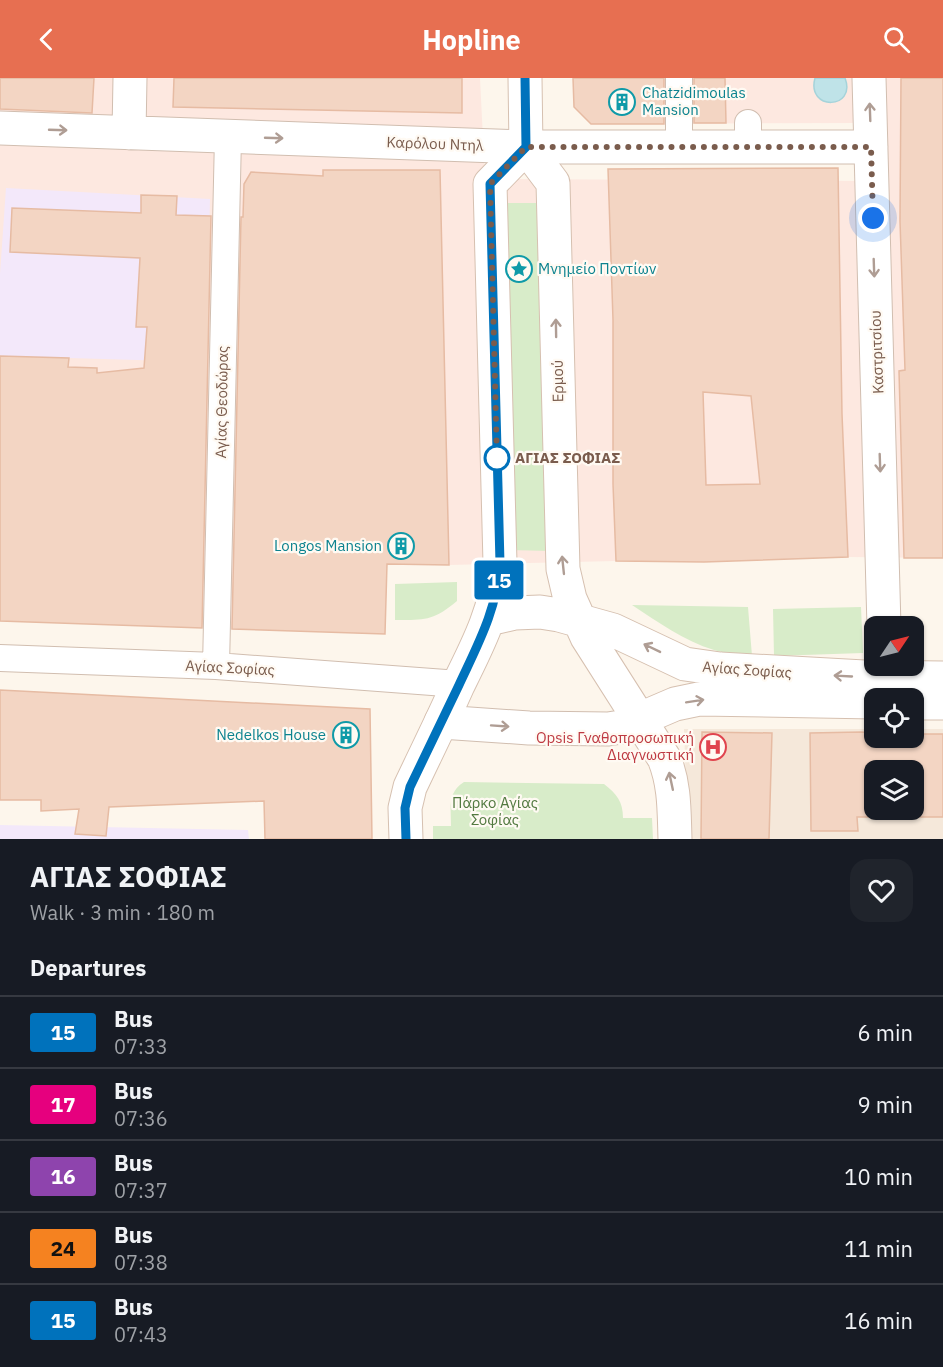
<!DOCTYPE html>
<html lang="en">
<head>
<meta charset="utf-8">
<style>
  body { margin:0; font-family:"IBM Plex Sans",sans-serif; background:#20242c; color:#f1f3f6; height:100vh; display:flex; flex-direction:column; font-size:22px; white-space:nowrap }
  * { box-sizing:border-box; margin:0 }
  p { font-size:20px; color:#9ea1a6 }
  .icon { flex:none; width:33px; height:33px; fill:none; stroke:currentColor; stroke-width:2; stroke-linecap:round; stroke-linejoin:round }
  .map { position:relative; height:761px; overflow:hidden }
  .side { display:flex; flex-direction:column; background:#171b24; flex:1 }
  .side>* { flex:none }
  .badge { padding:0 12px; border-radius:4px; font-size:21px; line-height:39px }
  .needle { width:39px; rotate:55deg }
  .fabs { position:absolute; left:864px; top:538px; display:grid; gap:12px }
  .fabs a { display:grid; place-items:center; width:60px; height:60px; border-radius:12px; background:#171b24; box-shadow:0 2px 4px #0004; font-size:30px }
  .you { position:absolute; width:30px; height:30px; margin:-15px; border:4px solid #fff; border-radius:50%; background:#1a73e8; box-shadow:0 0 0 9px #1a73e833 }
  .map>.badge { position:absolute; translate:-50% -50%; box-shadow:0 0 0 3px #fff }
  h2 { padding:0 30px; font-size:22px; line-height:54px }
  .round { display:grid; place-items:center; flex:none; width:63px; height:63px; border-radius:18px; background:#20242c }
  .headline { display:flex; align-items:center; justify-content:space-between; height:102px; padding:0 30px }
  h1 { font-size:28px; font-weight:700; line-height:45px }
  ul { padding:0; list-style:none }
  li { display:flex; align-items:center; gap:18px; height:72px; padding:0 30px; border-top:2px solid #363941 }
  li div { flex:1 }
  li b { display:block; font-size:22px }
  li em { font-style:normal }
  li .badge { min-width:66px; font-weight:700; text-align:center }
  header { display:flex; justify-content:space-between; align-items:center; height:78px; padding:0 30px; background:#e76f51; color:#fff; font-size:27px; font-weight:700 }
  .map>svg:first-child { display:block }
</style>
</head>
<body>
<header><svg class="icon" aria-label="back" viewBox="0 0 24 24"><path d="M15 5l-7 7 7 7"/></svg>Hopline<svg class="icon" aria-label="search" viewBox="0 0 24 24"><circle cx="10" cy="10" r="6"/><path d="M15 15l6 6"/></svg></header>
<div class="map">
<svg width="943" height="761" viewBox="0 0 943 761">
  <rect width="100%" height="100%" fill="#fdf6ec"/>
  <path fill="#f5e8da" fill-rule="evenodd" d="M684 651H874V660H914V651H943V761H688ZM874 693H914V732H874Z"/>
  <path fill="#fde8e0" d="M0 0H480L485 101 880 103 883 0H943V480L848 479 704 484 616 483 449 487 387 486 385 556 0 543Z
    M573 0H857L859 45 591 46 574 29Z"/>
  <path fill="#f3e8fa" d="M6 110 210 121 206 284 0 278V196Z
    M0 747 248 752 249 761H0Z"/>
  <path fill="#d8ecc9" d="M498 125H542L551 473 509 472Z
    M457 504V523C433 543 425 542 395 542V506Z
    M632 527 748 529 752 578C740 576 726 576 714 572 684 563 658 544 632 527Z
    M861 529 863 575 774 578 773 531Z
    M464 704 604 706C617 716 623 724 623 740H652L653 761H433V748H451C451 731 447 714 464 704Z"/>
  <path fill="#bfe3e8" stroke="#a5d3da" stroke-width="1.5" d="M815 0H845C857 32 806 33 815 0Z"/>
  <path fill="#f3d5c3" stroke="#e6bba3" stroke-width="1.5" fill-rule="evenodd" d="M0 0H94L92 35 0 31Z
    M174 0H462V35L173 29Z
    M573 0H664V46H591L574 29Z
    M694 0H725L726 45H694Z
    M901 0H943V480H904L899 293 905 292 900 143Z
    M838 90 842 336 848 479 704 484 616 483 613 406V242L608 91ZM703 314 751 318 760 406 706 407Z
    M323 92H440L449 487 387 486 385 556 232 551 241 139H243L244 106 251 94 323 98Z
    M141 117 177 118 176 137 211 138 202 550 0 543V278L69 280 68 289 97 290V295L144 290 147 249H136L140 180 10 174 12 130 141 135Z
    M0 612 370 631 372 761H265L264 723 109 729 106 758 75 756 79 731 41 733V722H0Z
    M702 654 772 655 769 761H701Z
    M861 654 874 655V660H914V656H943V739H857L858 753H811L810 655ZM874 693H914V732H874Z"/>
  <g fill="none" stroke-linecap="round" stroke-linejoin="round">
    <defs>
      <path id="pedestrian" d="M679 0V70
        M748 45V70
        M0 580 216 588 459 606
        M216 588 228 59"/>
      <path id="minor" d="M869 0 884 549
        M0 50 526 69H871
        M129 55 130 0
        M441 644 529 650 608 651 621 649 640 641"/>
      <path id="secondary" d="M525 0 526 69 553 105 563 491 570 521 587 559 664 680C675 707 674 733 675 761
        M489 541 515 535 540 534 559 537 613 552 685 586 720 591 864 599 943 600
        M914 625H943
        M640 641 675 626 699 621 874 624
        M406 761 405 730 410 709C426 675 443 641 458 607 478 567 497 530 500 485L490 106 526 69"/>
    </defs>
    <use href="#pedestrian" stroke="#d1beb0" stroke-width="28"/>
    <use href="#minor" stroke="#d1beb0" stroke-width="35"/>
    <use href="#secondary" stroke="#d6c0b0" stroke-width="35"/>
    <use href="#pedestrian" stroke="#fff" stroke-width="26"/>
    <use href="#minor" stroke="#fff" stroke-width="33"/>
    <use href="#secondary" stroke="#fff" stroke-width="33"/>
  </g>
  <defs><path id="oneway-shaft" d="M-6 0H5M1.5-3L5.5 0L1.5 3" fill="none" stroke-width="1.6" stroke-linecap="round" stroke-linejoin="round" transform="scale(1.5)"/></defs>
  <g stroke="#af9d94">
    <use href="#oneway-shaft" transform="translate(870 34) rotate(-92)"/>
    <use href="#oneway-shaft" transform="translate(58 52) rotate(2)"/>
    <use href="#oneway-shaft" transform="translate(274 60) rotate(2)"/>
    <use href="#oneway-shaft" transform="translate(874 190) rotate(88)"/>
    <use href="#oneway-shaft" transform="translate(556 250) rotate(-91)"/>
    <use href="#oneway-shaft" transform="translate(880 385) rotate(88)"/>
    <use href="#oneway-shaft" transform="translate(563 487) rotate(-96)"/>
    <use href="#oneway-shaft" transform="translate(652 570) rotate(-154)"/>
    <use href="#oneway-shaft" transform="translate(843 598) rotate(-177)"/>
    <use href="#oneway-shaft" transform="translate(695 623) rotate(-9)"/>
    <use href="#oneway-shaft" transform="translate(500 648) rotate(4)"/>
    <use href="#oneway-shaft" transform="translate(671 703) rotate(-102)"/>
  </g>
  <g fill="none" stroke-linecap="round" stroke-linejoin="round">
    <defs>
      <path id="line" d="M406 761 405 730 410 709C426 675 443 641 459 607 478 566 497 532 500 485L490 106 526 69 525 0"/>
    </defs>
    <use href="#line" stroke="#fff" stroke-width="14"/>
    <use href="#line" stroke="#0072bc" stroke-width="9"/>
    <path stroke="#7a5c4d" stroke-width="6" stroke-dasharray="0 10.8" d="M497 380V382L490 106 526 69H871L873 140"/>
  </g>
  <defs>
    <symbol id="building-ring" viewBox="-11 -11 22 22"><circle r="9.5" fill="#fffaf3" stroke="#0f9aa8" stroke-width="1.5"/><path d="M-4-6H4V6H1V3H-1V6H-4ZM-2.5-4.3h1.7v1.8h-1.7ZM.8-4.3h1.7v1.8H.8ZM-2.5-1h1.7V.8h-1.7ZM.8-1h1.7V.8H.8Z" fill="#0f9aa8"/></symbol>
    <symbol id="sight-ring" viewBox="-11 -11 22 22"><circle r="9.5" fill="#fffaf3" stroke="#0f9aa8" stroke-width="1.5"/><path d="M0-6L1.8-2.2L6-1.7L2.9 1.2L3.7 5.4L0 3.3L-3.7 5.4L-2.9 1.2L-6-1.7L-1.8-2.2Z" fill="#0f9aa8"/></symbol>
    <symbol id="hospital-ring" viewBox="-11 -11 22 22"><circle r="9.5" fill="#fffaf3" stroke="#e0444e" stroke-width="1.5"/><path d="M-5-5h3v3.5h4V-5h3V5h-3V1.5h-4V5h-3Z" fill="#e0444e"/></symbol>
  </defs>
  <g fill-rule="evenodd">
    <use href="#building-ring" x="607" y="9" width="30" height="30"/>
    <use href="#sight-ring" x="504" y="176" width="30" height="30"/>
    <use href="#building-ring" x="386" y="453" width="30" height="30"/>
    <use href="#building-ring" x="331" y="642" width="30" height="30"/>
    <use href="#hospital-ring" x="698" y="654" width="30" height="30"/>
  </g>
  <circle fill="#fff" stroke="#0072bc" stroke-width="3" cx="497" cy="380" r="12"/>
  <g text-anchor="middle" stroke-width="4.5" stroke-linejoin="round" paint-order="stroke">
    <g font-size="15" fill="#0d838f" stroke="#fffaf3" text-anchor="start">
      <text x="642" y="20">Chatzidimoulas<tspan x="642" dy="17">Mansion</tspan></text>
      <text x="538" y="196">Μνημείο Ποντίων</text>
      <text x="382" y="473" text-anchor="end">Longos Mansion</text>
      <text x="326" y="662" text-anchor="end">Nedelkos House</text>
    </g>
    <g font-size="15" fill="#7a5c4d" stroke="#fffaf3">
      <text transform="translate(435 66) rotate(2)" y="5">Καρόλου Ντηλ</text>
      <text transform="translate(877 274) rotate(-92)" y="5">Καστριτσίου</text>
      <text transform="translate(558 303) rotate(-91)" y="5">Ερμού</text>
      <text transform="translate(222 324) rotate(-89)" y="5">Αγίας Θεοδώρας</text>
      <text transform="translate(230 590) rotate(3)" y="5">Αγίας Σοφίας</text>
      <text transform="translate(747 592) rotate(4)" y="5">Αγίας Σοφίας</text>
    </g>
    <g font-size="15" font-weight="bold" fill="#7a5c4d" stroke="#fffaf3" text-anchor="start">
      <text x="515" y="385">ΑΓΙΑΣ ΣΟΦΙΑΣ</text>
    </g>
    <g font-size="15" fill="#be3a42" stroke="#fffaf3" text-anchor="end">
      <text x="694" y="665">Opsis Γναθοπροσωπική<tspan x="694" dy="17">Διαγνωστική</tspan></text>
    </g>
    <g font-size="15" fill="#537a41" stroke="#fffaf3">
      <text x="495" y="730">Πάρκο Αγίας<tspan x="495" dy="17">Σοφίας</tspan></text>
    </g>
  </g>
</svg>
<div class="fabs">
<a><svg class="needle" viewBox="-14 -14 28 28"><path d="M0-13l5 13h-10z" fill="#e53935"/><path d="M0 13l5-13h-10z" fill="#9ea1a6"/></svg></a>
<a><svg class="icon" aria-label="locate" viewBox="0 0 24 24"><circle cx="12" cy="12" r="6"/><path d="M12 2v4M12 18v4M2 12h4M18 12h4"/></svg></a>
<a><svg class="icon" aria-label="layers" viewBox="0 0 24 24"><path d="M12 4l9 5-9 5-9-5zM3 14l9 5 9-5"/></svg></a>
</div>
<div class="you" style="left:873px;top:140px"></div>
<b class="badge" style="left:499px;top:502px;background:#0072bc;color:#fff">15</b>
</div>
<section class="side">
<div class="headline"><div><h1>ΑΓΙΑΣ ΣΟΦΙΑΣ</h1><p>Walk · 3 min · 180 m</p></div><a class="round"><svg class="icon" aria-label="heart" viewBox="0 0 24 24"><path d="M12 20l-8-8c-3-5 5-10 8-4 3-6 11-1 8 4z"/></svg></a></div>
<h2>Departures</h2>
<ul>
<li><span class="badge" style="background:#0072bc;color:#fff">15</span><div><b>Bus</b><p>07:33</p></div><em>6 min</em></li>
<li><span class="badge" style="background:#e6007e;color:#fff">17</span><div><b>Bus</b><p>07:36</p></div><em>9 min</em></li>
<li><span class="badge" style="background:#8e44ad;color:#fff">16</span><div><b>Bus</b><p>07:37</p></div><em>10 min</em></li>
<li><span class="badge" style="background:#f58220;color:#111">24</span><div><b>Bus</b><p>07:38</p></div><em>11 min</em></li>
<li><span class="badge" style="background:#0072bc;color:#fff">15</span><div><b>Bus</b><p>07:43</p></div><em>16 min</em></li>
</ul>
</section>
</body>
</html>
